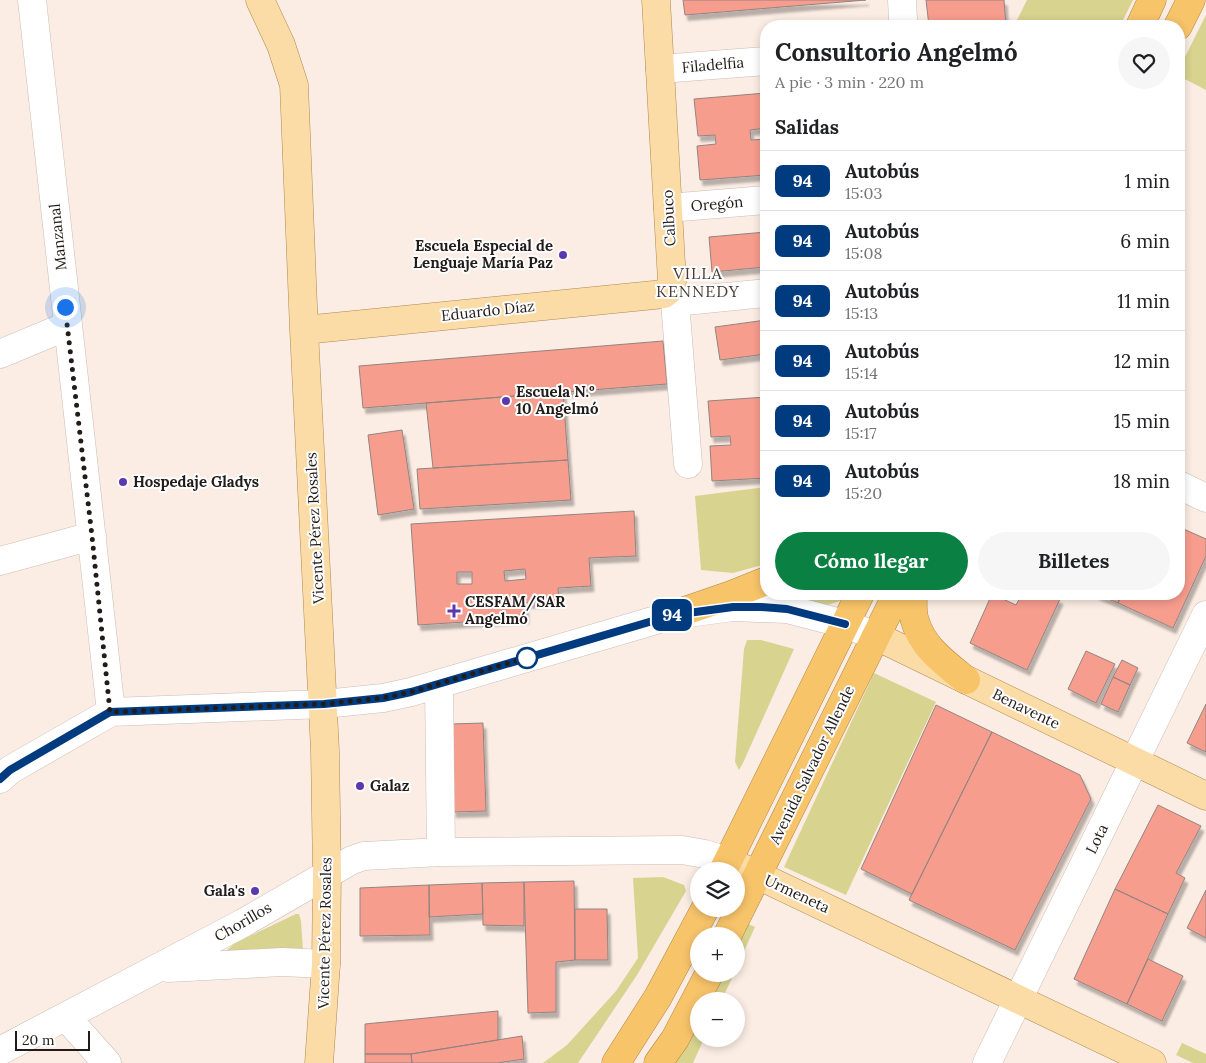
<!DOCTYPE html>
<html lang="es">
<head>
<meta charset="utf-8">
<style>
  body { margin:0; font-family:Lora,serif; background:#f6f6f6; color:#202124; height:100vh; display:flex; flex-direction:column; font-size:19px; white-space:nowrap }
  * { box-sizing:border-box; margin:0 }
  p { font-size:16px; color:#757577 }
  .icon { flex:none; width:28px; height:28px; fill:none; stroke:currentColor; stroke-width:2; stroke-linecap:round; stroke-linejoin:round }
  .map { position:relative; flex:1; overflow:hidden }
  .details { position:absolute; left:760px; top:20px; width:425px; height:580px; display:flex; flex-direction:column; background:#fff; border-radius:20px; box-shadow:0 2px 8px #0003 }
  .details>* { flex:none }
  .badge { padding:0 10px; border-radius:8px; font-size:18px; line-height:32px }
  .controls { position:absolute; left:690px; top:862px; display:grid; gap:10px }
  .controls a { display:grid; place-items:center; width:55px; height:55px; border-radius:50%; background:#fff; box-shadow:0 2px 8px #0003; font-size:25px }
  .scale { position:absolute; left:15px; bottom:12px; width:75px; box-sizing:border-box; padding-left:5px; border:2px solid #211c19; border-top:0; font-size:14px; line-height:18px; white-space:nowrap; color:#211c19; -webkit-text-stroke:4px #fdfdfd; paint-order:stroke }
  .you { position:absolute; width:25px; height:25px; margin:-12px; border:4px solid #fff; border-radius:50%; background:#1a73e8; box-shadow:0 0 0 8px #1a73e833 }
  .map>.badge { position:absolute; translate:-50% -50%; box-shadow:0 0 0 2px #fff }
  h2 { padding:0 15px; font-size:19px; line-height:45px }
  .round { display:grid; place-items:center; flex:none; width:52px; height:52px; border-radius:26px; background:#f6f6f6 }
  .overview { display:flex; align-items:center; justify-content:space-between; height:85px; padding:0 15px }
  h1 { font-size:24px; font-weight:700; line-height:38px }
  .cta { display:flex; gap:10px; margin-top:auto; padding:10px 15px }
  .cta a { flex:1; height:58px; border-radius:30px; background:#0b8043; color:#fff; font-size:20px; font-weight:700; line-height:58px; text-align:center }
  .cta a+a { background:#f6f6f6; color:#202124 }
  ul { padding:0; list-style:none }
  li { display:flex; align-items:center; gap:15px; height:60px; padding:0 15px; border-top:1px solid #e0e0e0 }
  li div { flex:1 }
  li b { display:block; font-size:19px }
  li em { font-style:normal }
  li .badge { min-width:55px; font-weight:700; text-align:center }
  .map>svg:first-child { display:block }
</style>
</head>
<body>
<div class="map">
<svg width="1206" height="1063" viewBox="0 0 1206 1063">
  <defs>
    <filter id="shadow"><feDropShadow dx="3" dy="5.5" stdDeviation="1" flood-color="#0004"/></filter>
  </defs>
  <rect width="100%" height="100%" fill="#fbede4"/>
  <path fill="#d9d390" d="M1027 0H1133L1120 26H1014Z
    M1206 15V90L1179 76V69Z
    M766 487V564L733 573 701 570 695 496Z
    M775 594H844L840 601 824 606 781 598Z
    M747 640H761L794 649 743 763 739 770 735 762 744 649Z
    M874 673 936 702 846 895 784 867Z
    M663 877 684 885 686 891 637 975 578 1063H543L567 1045 616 991 638 958 633 878Z
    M296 914H299L301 921 303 950 228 952 227 950 235 943Z
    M746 923 755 927 736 969V943Z
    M721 974H734L721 1001H707Z
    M699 1017V1039H704L693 1063H672Z
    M1182 1043 1206 1054V1063H1193L1176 1055Z"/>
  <path fill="#f79d8e" stroke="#938481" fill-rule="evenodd" filter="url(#shadow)" d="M683 0H866L685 15Z
    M926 0H1004L1006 26H929Z
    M766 93V128L750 130 751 140 766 139V175L700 180 697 146 716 144 715 135 698 136 694 99Z
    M766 232V267L712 272 709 237Z
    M766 320V354L720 360 715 327Z
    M663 341 667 384 363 408 359 366Z
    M563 392 568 460 433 468 426 403Z
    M766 397V432H764L766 441V478L712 481 710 446 731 445 730 436 711 437 708 401Z
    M402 430 414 509 378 515 368 435Z
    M568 460 571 500 420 509 417 469Z
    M634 511 636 556 589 558 591 586 558 588 559 601 525 603 526 618 418 625 411 524ZM525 569 526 579 505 581 504 571ZM457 572H472V584H457Z
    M1179 527 1206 539V556L1173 628 1118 603 1122 594H1179Z
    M992 594 1016 605 1022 594H1048L1060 599 1027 670 970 643Z
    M1096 594H1122L1118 603Z
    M1086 651 1115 664 1096 703 1068 689Z
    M1122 660 1138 668 1130 685 1113 677Z
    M1113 677 1130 685 1118 712 1101 704Z
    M1206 704V752L1187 743Z
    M936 705 992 732 912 894 861 869Z
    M483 723 486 811 453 812 451 724Z
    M992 732 1080 775 1091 799 1015 950 909 900Z
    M1158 805 1201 826 1176 873 1185 878 1168 914 1115 889Z
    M574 881 575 960 556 962V1012L528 1013 524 882Z
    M524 882V926L483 925 482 883Z
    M482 883 483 914 429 917V885Z
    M429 885 430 935 360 936V888Z
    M1115 889 1168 914 1127 1004 1074 979Z
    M1206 890V938L1187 928Z
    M575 909H607L608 960H575Z
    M1148 959 1183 976 1162 1021 1127 1004Z
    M498 1011V1040L411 1054H365V1024Z
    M522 1036 524 1059 497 1063H412L411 1054Z
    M365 1054H411L412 1063H365Z"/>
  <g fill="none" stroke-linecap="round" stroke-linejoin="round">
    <defs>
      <path id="minor" d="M32 0 111 712
        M902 0 903 19
        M660 69 766 61
        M668 208 766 200
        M670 289 675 302 688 464
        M675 302 766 293
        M0 354 67 326
        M1179 485 1206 498
        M0 561 92 536
        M439 684 441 852
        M0 779 10 770 111 712 324 704 383 698 411 692 673 615 733 607 787 609 845 624 876 636
        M168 968 282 962 326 964
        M66 1017 107 1063
        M0 1051 243 923 352 860 364 856 441 852 682 850 705 854 728 861
        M987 1063 1206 615"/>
      <path id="major" d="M260 0 281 45 294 85 304 330 325 751 327 873 326 964 319 1063
        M304 330 664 294 670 289 672 281 656 0
        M876 636 1206 796
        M728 861 1152 1063"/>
      <path id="highway" d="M1140 26 1152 0
        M1178 26 1191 0
        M913 594C913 602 912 613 915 621 922 647 946 664 966 680
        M673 615 731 595 766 581
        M723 871 860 594
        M727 936 897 594
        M616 1063 658 997 705 909
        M658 1063 675 1039 709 974"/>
    </defs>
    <use href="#minor" stroke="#cabdb5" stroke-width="29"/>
    <use href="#major" stroke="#ad894e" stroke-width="29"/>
    <use href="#highway" stroke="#ad894e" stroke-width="29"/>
    <use href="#minor" stroke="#fff" stroke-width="28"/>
    <use href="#major" stroke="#fbdca6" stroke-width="28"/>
    <use href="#highway" stroke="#f8c46a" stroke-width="28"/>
  </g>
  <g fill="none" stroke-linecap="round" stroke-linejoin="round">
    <defs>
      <path id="line" d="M0 779 10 770 110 712 324 704 383 698 411 692 673 615 733 607H761L787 609 845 624"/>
    </defs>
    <use href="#line" stroke="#fff" stroke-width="11"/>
    <use href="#line" stroke="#003b80" stroke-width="8"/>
    <path stroke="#211c19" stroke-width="5" stroke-dasharray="0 9" d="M65 307 92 536 110 712 324 704 383 698 411 692 529 657 527 658"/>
  </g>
  <g fill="#5c37af" stroke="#fdfdfd" stroke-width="2">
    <circle cx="563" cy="255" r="5"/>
    <circle cx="506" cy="401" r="5"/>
    <circle cx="123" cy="482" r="5"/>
    <path d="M451.5 603.5h5v5h5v5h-5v5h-5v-5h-5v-5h5z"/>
    <circle cx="360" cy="786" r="5"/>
    <circle cx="255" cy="891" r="5"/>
  </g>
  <circle fill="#fff" stroke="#003b80" stroke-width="2.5" cx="527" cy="658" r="10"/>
  <g text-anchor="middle" stroke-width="4" stroke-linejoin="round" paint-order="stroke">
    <g font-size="15" fill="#211c19" stroke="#fdfdfd">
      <text transform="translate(713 65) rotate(-5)" y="5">Filadelfia</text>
      <text transform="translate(717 204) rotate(-5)" y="5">Oregón</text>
      <text transform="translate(669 218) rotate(-93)" y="5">Calbuco</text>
      <text transform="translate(58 237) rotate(-96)" y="5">Manzanal</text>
      <text transform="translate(488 311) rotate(-6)" y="5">Eduardo Díaz</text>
      <text transform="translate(315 528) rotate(-93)" y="5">Vicente Pérez Rosales</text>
      <text transform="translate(1026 709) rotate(26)" y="5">Benavente</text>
      <text transform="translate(812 765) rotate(-64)" y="5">Avenida Salvador Allende</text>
      <text transform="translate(1097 839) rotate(-64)" y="5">Lota</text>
      <text transform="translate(797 894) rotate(25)" y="5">Urmeneta</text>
      <text transform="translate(243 922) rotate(-30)" y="5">Chorillos</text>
      <text transform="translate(325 933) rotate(-89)" y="5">Vicente Pérez Rosales</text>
    </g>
    <g font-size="15" font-weight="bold" fill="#211c19" stroke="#fdfdfd" text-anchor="start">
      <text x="553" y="251" text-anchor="end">Escuela Especial de<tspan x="553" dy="17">Lenguaje María Paz</tspan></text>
      <text x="516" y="397">Escuela N.º<tspan x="516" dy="17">10 Angelmó</tspan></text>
      <text x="133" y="487">Hospedaje Gladys</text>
      <text x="465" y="607">CESFAM/SAR<tspan x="465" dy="17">Angelmó</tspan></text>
      <text x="370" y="791">Galaz</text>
      <text x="245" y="896" text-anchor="end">Gala's</text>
    </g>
    <g font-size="16" letter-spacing="1" fill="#463c35" stroke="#fdfdfd">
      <text x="698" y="279">VILLA<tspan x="698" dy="18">KENNEDY</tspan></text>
    </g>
  </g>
</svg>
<div class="controls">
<a><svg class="icon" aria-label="layers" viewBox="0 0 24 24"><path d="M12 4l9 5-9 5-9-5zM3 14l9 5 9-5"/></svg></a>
<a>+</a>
<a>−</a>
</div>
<div class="scale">20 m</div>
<div class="you" style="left:65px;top:307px"></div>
<b class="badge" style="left:672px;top:615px;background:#003b80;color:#fff">94</b>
<section class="details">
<div class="overview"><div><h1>Consultorio Angelmó</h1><p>A pie · 3 min · 220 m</p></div><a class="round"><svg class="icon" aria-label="heart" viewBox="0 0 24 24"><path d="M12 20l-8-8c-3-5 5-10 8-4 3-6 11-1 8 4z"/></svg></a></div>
<h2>Salidas</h2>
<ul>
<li><span class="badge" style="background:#003b80;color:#fff">94</span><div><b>Autobús</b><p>15:03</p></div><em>1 min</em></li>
<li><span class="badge" style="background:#003b80;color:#fff">94</span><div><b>Autobús</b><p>15:08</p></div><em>6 min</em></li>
<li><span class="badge" style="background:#003b80;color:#fff">94</span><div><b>Autobús</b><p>15:13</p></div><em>11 min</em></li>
<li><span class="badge" style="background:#003b80;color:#fff">94</span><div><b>Autobús</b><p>15:14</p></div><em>12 min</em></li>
<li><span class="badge" style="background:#003b80;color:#fff">94</span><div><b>Autobús</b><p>15:17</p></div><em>15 min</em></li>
<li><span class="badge" style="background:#003b80;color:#fff">94</span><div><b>Autobús</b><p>15:20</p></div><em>18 min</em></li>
</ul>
<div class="cta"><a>Cómo llegar</a><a>Billetes</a></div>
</section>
</div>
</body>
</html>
